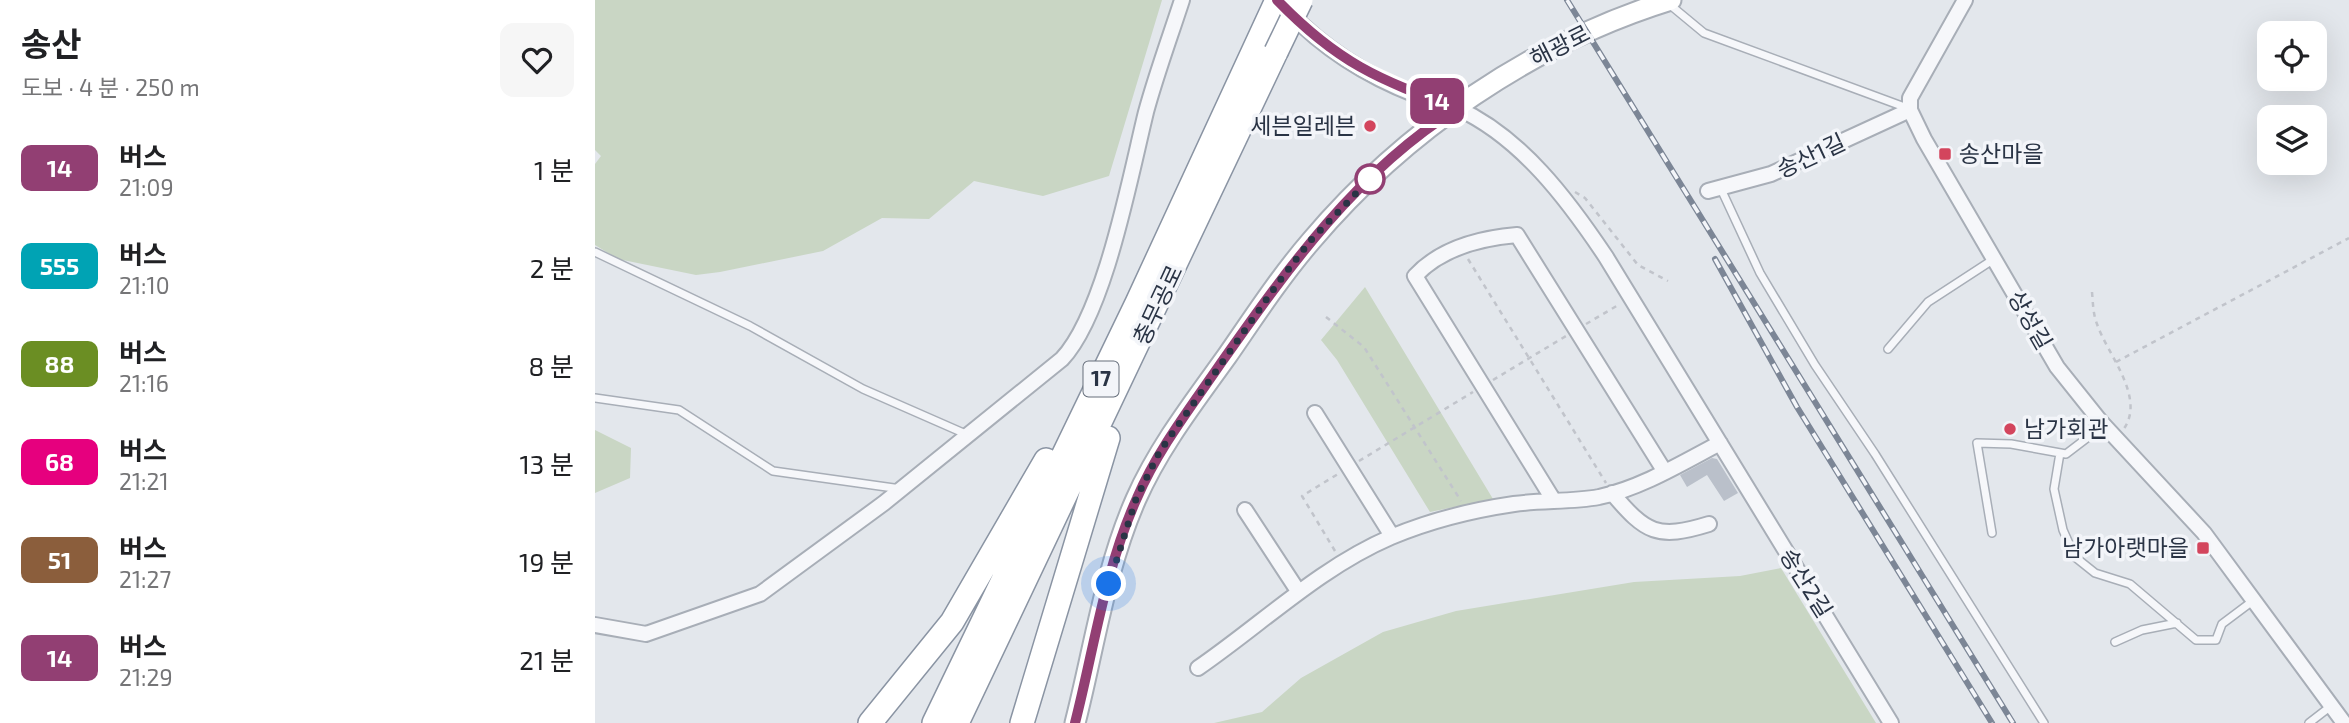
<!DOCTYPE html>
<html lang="ko">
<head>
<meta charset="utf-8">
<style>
  body { margin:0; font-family:"Exo 2","Noto Sans KR",sans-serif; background:#f6f6f6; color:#202124; height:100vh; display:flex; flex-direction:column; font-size:26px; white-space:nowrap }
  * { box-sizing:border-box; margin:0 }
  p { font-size:23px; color:#757577 }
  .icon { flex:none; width:38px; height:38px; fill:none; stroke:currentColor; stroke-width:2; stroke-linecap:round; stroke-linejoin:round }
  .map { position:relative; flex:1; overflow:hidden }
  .details { display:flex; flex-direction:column; background:#fff; width:595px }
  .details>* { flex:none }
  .badge { padding:0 14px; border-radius:10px; font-size:24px; line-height:46px }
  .fabs { position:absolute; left:1662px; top:21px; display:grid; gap:14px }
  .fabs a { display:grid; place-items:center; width:70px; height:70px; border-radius:14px; background:#fff; box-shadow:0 7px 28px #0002; font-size:35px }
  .you { position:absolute; width:35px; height:35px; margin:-18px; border:5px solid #fff; border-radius:50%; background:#1a73e8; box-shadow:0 0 0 10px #1a73e833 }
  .map>.badge { position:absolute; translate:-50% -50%; box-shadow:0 0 0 4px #fff }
  .round { display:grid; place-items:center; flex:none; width:74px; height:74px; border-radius:14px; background:#f6f6f6 }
  .summary { display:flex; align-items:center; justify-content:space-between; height:119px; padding:0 21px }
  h1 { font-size:33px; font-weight:700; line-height:52px }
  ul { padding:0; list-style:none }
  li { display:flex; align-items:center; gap:21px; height:98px; padding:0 21px }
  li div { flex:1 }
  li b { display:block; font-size:26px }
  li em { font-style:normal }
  li .badge { min-width:77px; font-weight:700; text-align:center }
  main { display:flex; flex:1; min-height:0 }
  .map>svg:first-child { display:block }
</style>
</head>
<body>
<main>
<section class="details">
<div class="summary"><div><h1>송산</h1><p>도보 · 4 분 · 250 m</p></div><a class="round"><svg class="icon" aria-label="heart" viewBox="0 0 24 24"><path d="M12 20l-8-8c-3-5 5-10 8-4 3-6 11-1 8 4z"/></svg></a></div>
<ul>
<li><span class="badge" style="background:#923f73;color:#fff">14</span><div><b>버스</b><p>21:09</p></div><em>1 분</em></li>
<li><span class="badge" style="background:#00a3b4;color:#fff">555</span><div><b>버스</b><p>21:10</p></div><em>2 분</em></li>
<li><span class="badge" style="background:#6b8e23;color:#fff">88</span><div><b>버스</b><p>21:16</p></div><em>8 분</em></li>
<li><span class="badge" style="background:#e6007e;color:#fff">68</span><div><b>버스</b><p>21:21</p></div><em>13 분</em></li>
<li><span class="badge" style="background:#8b5e3c;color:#fff">51</span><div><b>버스</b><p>21:27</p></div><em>19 분</em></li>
<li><span class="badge" style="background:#923f73;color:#fff">14</span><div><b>버스</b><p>21:29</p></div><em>21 분</em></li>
</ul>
</section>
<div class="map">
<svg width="1754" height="723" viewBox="0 0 1754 723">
  <rect width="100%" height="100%" fill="#e3e7ec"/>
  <path fill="#c9d6c4" d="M0 0H567L514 176 448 196 379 181 334 219 287 218 228 251 125 272 101 275 23 259 0 245V164L6 156 0 150Z
    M770 287 898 499 835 512 742 360 726 340Z
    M0 430 36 448 35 478 0 493Z
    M1186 568 1281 723H619L667 712 706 678 788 632 861 611 1039 582 1145 576Z"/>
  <path fill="#bac0ca" d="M1117 458 1122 459 1143 493 1129 501 1112 475 1092 487 1085 475Z"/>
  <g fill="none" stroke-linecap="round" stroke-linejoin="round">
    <defs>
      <path id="service" d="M1074 4 1109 33 1315 109
        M1126 189 1165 273 1220 365 1280 454 1449 723
        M0 252 155 326 268 389 373 435
        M1293 349 1333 302 1399 259
        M0 398 84 410 178 471 306 489
        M1465 453 1459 489 1468 530 1480 557 1500 573 1535 584 1601 640H1621L1627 624 1659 600
        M1397 533 1382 443 1416 444 1471 454 1509 425
        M1520 642 1547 630 1582 623
        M1714 723 1736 706"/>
      <path id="minor" d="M1370 0 1315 98V110L1329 139 1462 367 1506 422 1609 533 1749 723
        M693 11C729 49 772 76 821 95 835 99 849 102 862 108 926 137 973 200 1011 257L1296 723
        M1113 191 1176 174 1315 110
        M720 413 797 536
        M1017 493C1051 533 1062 540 1114 524
        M959 501 820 276C846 248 886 238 922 235L1070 472
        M650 510 703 591
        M0 625 51 634 165 594 289 503 467 359C510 313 535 177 551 112 561 75 575 37 587 0
        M603 668C667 624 724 568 796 537 834 521 878 510 919 504 947 500 976 502 1004 497 1046 488 1087 463 1125 443"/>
      <path id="secondary" d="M480 723C499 649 510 569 541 499 564 447 599 402 632 356 659 317 685 277 716 241 809 131 937 43 1076 0"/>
      <path id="trunk" d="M275 723 357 622 451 460
        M339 723 542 303 682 0
        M362 723 681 52
        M427 723 513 438"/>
    </defs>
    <use href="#service" stroke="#a8aeb7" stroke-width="10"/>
    <use href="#minor" stroke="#a8aeb7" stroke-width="18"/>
    <use href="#secondary" stroke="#a8aeb7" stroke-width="23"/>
    <use href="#trunk" stroke="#8a94a3" stroke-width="26"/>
    <path stroke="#c1c4cb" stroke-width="2.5" stroke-dasharray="5 5" stroke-linecap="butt" d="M980 192 990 198 1043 265 1073 281
      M873 259 1011 483
      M1497 292C1498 303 1498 314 1502 324 1512 354 1552 398 1528 430
      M731 317 769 347 866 501
      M991 324 1025 304
      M1521 362 1754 238
      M898 380 971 336
      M764 461 878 392
      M740 551 707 496 743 474"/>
    <use href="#service" stroke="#f6f7fa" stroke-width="7"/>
    <use href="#minor" stroke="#f6f7fa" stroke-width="14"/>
    <use href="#secondary" stroke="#fff" stroke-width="19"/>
    <use href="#trunk" stroke="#fff" stroke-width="23"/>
    <defs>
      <path id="rail" d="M972 0 1418 723
        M1120 259 1202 407 1397 723"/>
    </defs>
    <use href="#rail" stroke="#7c8696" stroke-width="6"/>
    <use href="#rail" stroke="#f3f5f9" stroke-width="3.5" stroke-dasharray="10" stroke-linecap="butt"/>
    <defs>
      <path id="trunk-bridge" d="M681 52 706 0"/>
    </defs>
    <use href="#trunk-bridge" stroke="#8a94a3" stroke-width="26" stroke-linecap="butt"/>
    <use href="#trunk-bridge" stroke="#fff" stroke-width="23"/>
  </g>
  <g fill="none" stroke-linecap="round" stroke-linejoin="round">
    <defs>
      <path id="line" d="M480 723C499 649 510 568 542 498 563 449 596 407 626 363 693 268 762 171 863 108 783 80 742 62 682 0"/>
    </defs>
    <use href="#line" stroke="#fff" stroke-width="16"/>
    <use href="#line" stroke="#923f73" stroke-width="10"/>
    <path stroke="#2a3445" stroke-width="7" stroke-dasharray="0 12.6" d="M514 584 541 499 565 451 683 283 716 240 775 179"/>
  </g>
  <g fill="#d3455d" stroke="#f3f5f9" stroke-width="2.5">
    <circle cx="775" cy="126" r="7"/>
    <rect x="1343" y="147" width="14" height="14" rx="3.5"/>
    <circle cx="1415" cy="429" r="7"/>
    <rect x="1601" y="541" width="14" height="14" rx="3.5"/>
  </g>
  <circle fill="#fff" stroke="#923f73" stroke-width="3.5" cx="775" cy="179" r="14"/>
  <g text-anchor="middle" stroke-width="7" stroke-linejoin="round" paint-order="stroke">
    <rect fill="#f3f5f9" stroke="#666e7b" stroke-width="2" x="488.5" y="361.5" width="35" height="35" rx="5"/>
    <g font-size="21" font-weight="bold" fill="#2a3445">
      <text x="506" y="386">17</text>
    </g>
    <g font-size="23" fill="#2a3445" stroke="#f3f5f9">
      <text transform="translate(965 46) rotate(-27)" y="8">해광로</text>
      <text transform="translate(1216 156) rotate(-25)" y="8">송산1길</text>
      <text transform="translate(563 305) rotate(-65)" y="8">충무공로</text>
      <text transform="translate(1435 320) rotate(60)" y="8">상성길</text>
      <text transform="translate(1211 583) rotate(58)" y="8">송산2길</text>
    </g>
    <g font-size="23" fill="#2a3445" stroke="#f3f5f9" text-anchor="end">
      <text x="761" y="134">세븐일레븐</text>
      <text x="1364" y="162" text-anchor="start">송산마을</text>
      <text x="1429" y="437" text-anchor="start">남가회관</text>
      <text x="1594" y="556">남가아랫마을</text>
    </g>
  </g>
</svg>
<div class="fabs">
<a><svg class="icon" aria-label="locate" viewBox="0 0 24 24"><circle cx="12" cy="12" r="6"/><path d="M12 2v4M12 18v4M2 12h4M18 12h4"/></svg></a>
<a><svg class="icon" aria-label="layers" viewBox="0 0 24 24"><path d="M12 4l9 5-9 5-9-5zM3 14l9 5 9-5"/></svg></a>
</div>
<div class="you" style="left:514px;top:584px"></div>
<b class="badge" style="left:842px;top:101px;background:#923f73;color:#fff">14</b>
</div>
</main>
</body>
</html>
